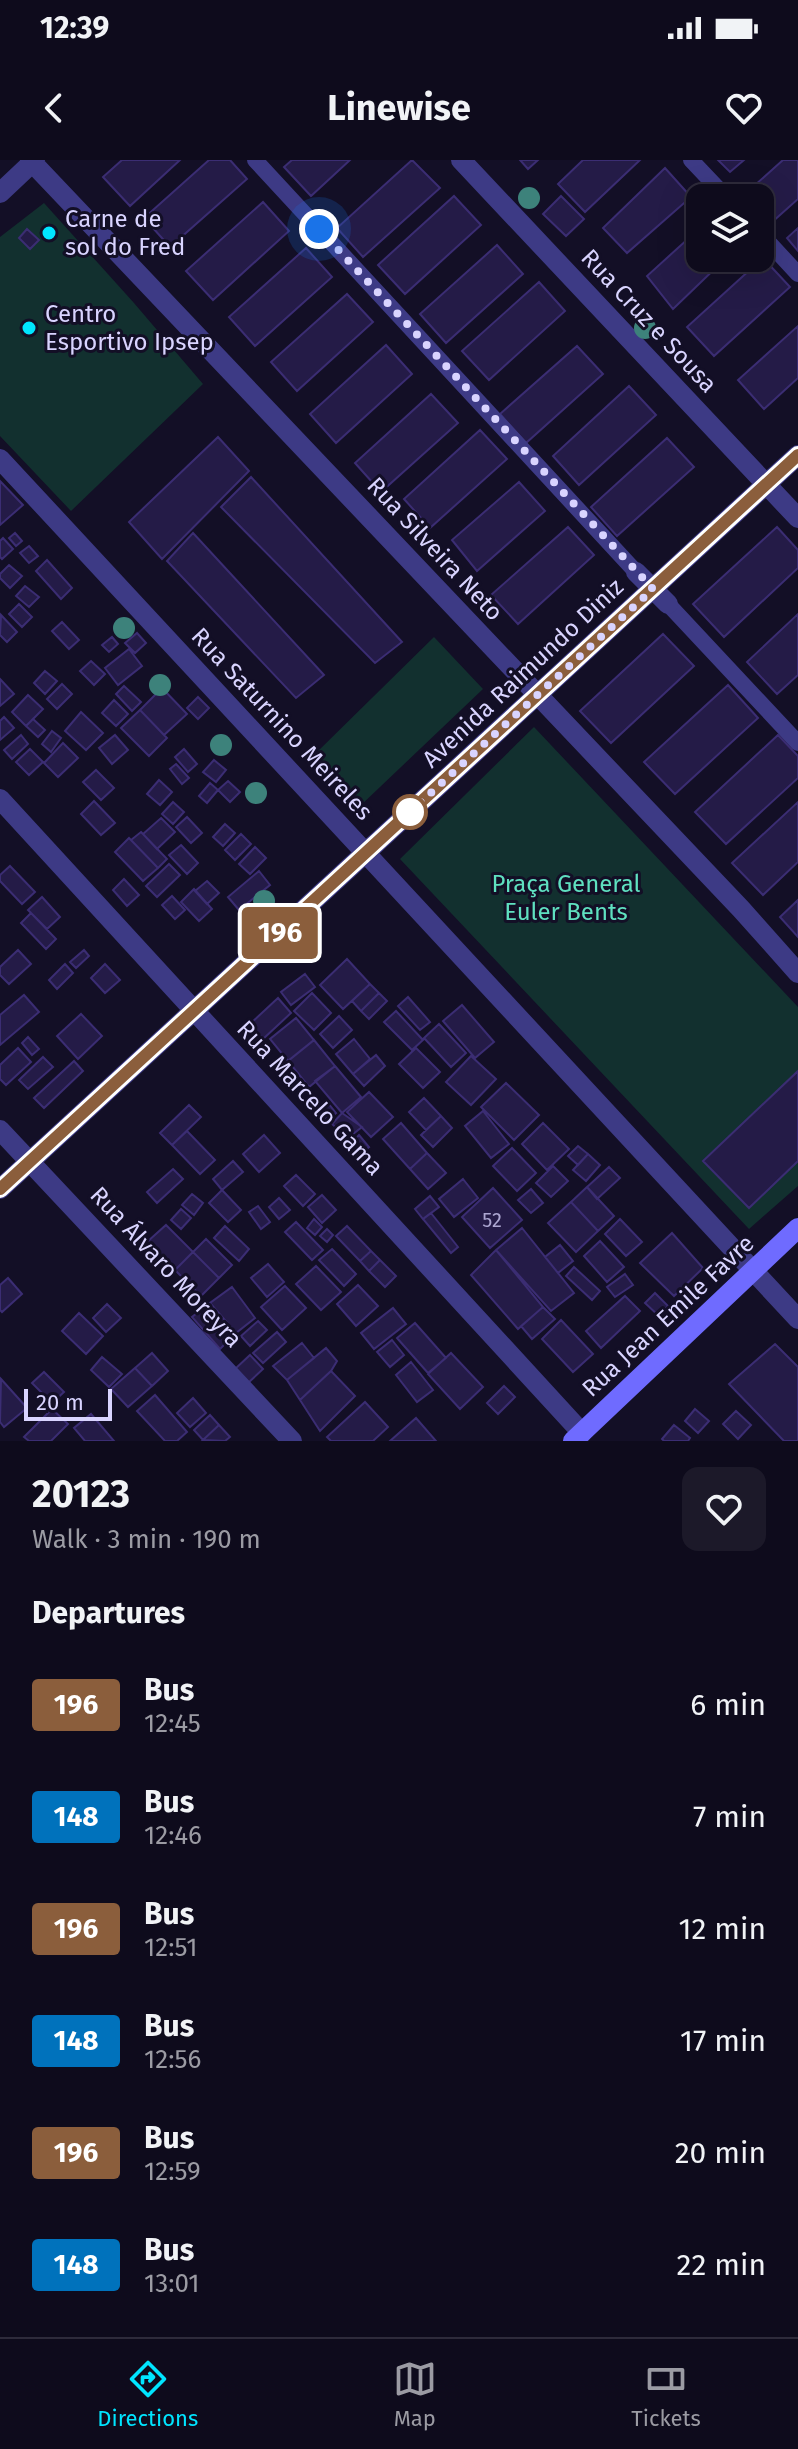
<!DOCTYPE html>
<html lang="en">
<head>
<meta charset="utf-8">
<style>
  body { margin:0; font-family:"Fira Sans",sans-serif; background:#1c1929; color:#f1f3f6; height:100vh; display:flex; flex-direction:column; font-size:30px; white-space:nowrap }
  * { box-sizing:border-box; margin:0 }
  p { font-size:26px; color:#9b9ba3 }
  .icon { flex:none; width:44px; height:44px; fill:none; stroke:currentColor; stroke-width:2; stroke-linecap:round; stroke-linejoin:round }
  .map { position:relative; height:1281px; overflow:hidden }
  .side { display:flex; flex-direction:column; background:#0e0b1c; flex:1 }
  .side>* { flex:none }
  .badge { padding:0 16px; border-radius:6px; font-size:28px; line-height:52px }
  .buttons { position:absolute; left:686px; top:24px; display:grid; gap:16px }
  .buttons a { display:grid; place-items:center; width:88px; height:88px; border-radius:16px; background:#0e0b1c; box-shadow:0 8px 32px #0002,0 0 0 2px #2e2b3b; font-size:40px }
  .scale { position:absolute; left:24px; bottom:20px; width:88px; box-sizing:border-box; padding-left:8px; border:4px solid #d9d4ff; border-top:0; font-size:22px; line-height:28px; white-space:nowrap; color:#d9d4ff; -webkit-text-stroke:6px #130f26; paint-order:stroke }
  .you { position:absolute; width:40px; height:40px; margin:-20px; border:6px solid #fff; border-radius:50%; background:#1a73e8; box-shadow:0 0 0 12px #1a73e833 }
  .map>.badge { position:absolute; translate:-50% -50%; box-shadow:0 0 0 4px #fff }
  h2 { padding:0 32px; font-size:30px; line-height:72px }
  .round { display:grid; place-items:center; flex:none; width:84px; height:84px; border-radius:16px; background:#1c1929 }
  .summary { display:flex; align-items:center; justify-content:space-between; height:136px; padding:0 32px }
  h1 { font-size:38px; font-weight:700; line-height:60px }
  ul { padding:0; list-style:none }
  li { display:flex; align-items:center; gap:24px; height:112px; padding:0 32px }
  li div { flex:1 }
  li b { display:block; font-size:30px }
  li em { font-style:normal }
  li .badge { min-width:88px; font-weight:700; text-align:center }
  .status { display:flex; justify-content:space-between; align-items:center; height:56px; padding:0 40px; background:#0e0b1c; direction:ltr }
  .status svg { height:22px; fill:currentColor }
  header { display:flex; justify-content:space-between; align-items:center; height:104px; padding:0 32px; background:#0e0b1c; font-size:36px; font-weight:700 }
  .tab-bar { display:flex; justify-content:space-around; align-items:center; height:112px; border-top:2px solid #2e2b3b; background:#0e0b1c; font-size:22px; color:#9b9ba3 }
  .tab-bar a { display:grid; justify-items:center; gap:4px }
  .tab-bar .on { color:#00e5ff }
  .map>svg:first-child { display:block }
</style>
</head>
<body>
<div class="status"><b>12:39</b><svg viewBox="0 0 49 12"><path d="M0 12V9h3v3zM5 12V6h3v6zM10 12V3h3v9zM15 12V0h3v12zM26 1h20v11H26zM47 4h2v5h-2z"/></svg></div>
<header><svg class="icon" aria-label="back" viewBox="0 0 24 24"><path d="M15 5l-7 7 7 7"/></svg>Linewise<svg class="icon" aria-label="heart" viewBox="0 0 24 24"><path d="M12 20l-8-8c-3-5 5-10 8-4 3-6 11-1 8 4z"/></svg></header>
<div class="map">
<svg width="798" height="1281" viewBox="0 0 798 1281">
  <rect width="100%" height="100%" fill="#130f26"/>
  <path fill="#12302f" d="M44 43 134 143 203 224 71 351 0 276V77Z
    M434 477 483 529 359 647 314 595Z
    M534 567 798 847V1026L749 1069 400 699Z"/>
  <path fill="#241b47" stroke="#3b2d73" stroke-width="2" d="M122 0H180L130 46 103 17Z
    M209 0H230L247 19 170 87 144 58Z
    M292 0H350L311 36 284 7Z
    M412 0 440 28 363 97 337 68Z
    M520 0H538L528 9Z
    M583 0H640L585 52 558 24Z
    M718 0H744L730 12Z
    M783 0H798V39L771 63 760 50V38H749L745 34Z
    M665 8 691 37 627 93 603 68Z
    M454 36 481 65 405 134 378 105Z
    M561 36 584 59 566 76 543 54Z
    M263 42 289 71 213 140 186 111Z
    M700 68V98H726L673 149 647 116Z
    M798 68V91L787 78Z
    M27 69 39 80 30 89 19 78Z
    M497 85 523 114 446 183 420 154Z
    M306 88 332 117 255 186 229 157Z
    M763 98 790 127 714 196 687 167Z
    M539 122 565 151 489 220 462 191Z
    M347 134 373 162 297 231 271 202Z
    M798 166V218L764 249 738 220Z
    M386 185 412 214 336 283 310 254Z
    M577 186 603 214 526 283 500 254Z
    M629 226 656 255 579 325 553 296Z
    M431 234 458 263 381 332 355 303Z
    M480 270 507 299 430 368 404 339Z
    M218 277 249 311 162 399 129 362Z
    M667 278 694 307 617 376 591 347Z
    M251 317 402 482 375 503 221 347Z
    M0 321 23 345 0 365Z
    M519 322 545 351 477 411 452 380Z
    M568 367 594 395 518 464 491 435Z
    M777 367 798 390V408L724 477 693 444Z
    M15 373 22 381 16 386 9 378Z
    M193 373 324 515 296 538 167 401Z
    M3 378 13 389 2 399 0 397V381Z
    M29 386 38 396 29 403 20 393Z
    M47 400 72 428 61 439 36 411Z
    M9 405 22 416 10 428 0 418V414Z
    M25 426 39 437 29 447 16 436Z
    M19 444 32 457 22 467 9 454Z
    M798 454V515L777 534 747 502Z
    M1 455 17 472 7 482 0 475Z
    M62 462 79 480 69 489 52 471Z
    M137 473 146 483 135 493 125 483Z
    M663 474 694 506 611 583 580 551Z
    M112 477 118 484 109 492 102 485Z
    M129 489 142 506 118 525 105 508Z
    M91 501 105 514 94 525 80 511Z
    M45 511 57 521 45 534 34 523Z
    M0 519 14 534 0 546Z
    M62 524 72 534 57 549 47 539Z
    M728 525 758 558 675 634 644 602Z
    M124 526 141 542 132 551 116 534Z
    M162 528 187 554 164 575 140 550Z
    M28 535 43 549 26 566 12 552Z
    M198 537 209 548 198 559 187 548Z
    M114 540 128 554 116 566 102 553Z
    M140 550 167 578 149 596 121 568Z
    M81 552 103 573 86 590 65 571Z
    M4 557 14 568 0 580V561Z
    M33 559 45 570 38 577 26 566Z
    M52 571 61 578 51 592 42 584Z
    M21 575 28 584 12 599 4 590Z
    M115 575 128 590 112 604 99 588Z
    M778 575 798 596V618L726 684 695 652Z
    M63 583 78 598 58 617 44 603Z
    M30 589 43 602 29 615 16 602Z
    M184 589 197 604 188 612 175 597Z
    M214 600 226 610 216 622 203 612Z
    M176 604 189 618 182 624 170 609Z
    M96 610 114 628 101 640 83 622Z
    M159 620 172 632 160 645 147 634Z
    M228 621 240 632 230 642 218 630Z
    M210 623 218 630 207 643 199 636Z
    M94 641 115 663 101 675 81 654Z
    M173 642 184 652 173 664 162 654Z
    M798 642V702L763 735 732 703Z
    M187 657 202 673 191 683 176 667Z
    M161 658 175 672 157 689 143 674Z
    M225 664 235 673 223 686 213 677Z
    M141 672 167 699 158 708 131 680Z
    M241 674 251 684 235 700 225 690Z
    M129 678 158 708 143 721 115 692Z
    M181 685 198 703 187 714 169 695Z
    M255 687 266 698 250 714 239 704Z
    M169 704 180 715 157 737 146 726Z
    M10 706 35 732 22 744 0 721V715Z
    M259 711 270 725 239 750 228 737Z
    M124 719 139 735 127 746 113 730Z
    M207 721 219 733 207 744 195 731Z
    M194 729 212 749 199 761 181 742Z
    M172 736 185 750 175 759 162 745Z
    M42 737 60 757 47 769 28 750Z
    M798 740V777L780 757Z
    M31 753 56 779 46 789 21 763Z
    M18 790 31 804 9 824 0 815V807Z
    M84 790 89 796 76 808 70 802Z
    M347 799 370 824 343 849 320 825Z
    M65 804 73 813 57 829 49 820Z
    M105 804 120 820 105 833 91 818Z
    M305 814 315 827 291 845 281 832Z
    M370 824 379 833 361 851 352 841Z
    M312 833 331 853 314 870 294 851Z
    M379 833 387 841 369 859 361 851Z
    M24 835 39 852 0 885V855Z
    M408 837 430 862 420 870 398 846Z
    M278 838 291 853 263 879 250 864Z
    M462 845 494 882 475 898 443 861Z
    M396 851 423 880 412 890 384 862Z
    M81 854 102 876 78 899 57 876Z
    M339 856 352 870 333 888 320 874Z
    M296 858 314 880 288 901 270 879Z
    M439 864 466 893 451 907 424 878Z
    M28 877 39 889 32 895 22 883Z
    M354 879 370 899 353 914 336 894Z
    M314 880 335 906 309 927 288 901Z
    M18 888 31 902 6 925 0 919V905Z
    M416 888 440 912 423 928 399 904Z
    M376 895 385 906 364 926 353 914Z
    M471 896 496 919 471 945 446 922Z
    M43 897 53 907 28 929 19 920Z
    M74 901 83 911 44 948 34 938Z
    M335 906 361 937 342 953 315 921Z
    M798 911V1001L749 1048 703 1001Z
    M506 923 539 955 514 980 481 947Z
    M369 932 393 957 371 977 347 952Z
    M424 938 441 956 426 970 409 952Z
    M328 943 336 953 327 960 320 950Z
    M189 945 201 957 172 985 160 973Z
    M483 951 509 984 491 998 465 966Z
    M342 953 362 967 348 978 332 964Z
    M441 956 452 968 433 987 421 975Z
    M401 963 427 993 410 1009 383 979Z
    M543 963 569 989 547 1010 522 984Z
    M187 971 215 1000 200 1014 172 985Z
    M264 975 280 993 259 1012 243 994Z
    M359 975 369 987 359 995 350 984Z
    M578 986 588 994 578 1005 568 996Z
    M512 988 536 1013 517 1031 493 1006Z
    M427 993 446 1013 428 1029 410 1009Z
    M588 994 600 1005 586 1021 573 1010Z
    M233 1001 243 1012 222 1030 213 1019Z
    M553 1006 568 1021 551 1037 536 1023Z
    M609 1007 620 1018 597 1039 587 1027Z
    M173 1009 183 1019 157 1043 147 1032Z
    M296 1015 315 1034 303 1046 284 1026Z
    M463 1019 478 1038 454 1057 439 1039Z
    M587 1027 614 1056 598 1071 571 1042Z
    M493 1028 522 1060 490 1088 462 1057Z
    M531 1029 543 1043 531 1053 518 1040Z
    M222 1030 241 1050 228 1062 209 1043Z
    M192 1034 203 1043 194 1055 182 1045Z
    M322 1035 336 1050 322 1063 308 1047Z
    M430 1036 439 1047 423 1059 415 1049Z
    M279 1038 290 1050 279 1059 269 1047Z
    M571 1042 598 1071 576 1092 548 1063Z
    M258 1046 270 1062 261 1069 249 1052Z
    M181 1049 191 1058 181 1069 171 1060Z
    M431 1053 458 1087 451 1093 423 1059Z
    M314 1059 322 1067 315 1075 307 1068Z
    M620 1059 642 1082 626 1096 605 1074Z
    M296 1062 323 1090 312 1100 285 1072Z
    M166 1065 193 1092 175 1110 147 1082Z
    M225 1066 249 1089 239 1101 214 1078Z
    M347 1066 371 1091 360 1101 336 1076Z
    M522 1068 574 1133 551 1151 496 1090Z
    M327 1069 333 1075 327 1082 320 1076Z
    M672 1073 703 1108 674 1136 640 1103Z
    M206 1079 232 1105 219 1118 193 1092Z
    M600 1081 624 1107 607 1122 584 1096Z
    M560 1085 573 1101 558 1113 545 1097Z
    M332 1089 356 1114 344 1126 319 1100Z
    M496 1090 543 1147 518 1169 471 1115Z
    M371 1091 380 1100 369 1111 360 1101Z
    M193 1092 219 1118 201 1136 175 1110Z
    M380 1100 396 1116 385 1127 369 1111Z
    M268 1104 284 1122 267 1137 251 1118Z
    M316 1106 341 1132 321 1150 296 1124Z
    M574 1107 600 1131 592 1140 566 1116Z
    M625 1114 633 1125 615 1137 607 1127Z
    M8 1118 22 1134 2 1152 0 1150V1125Z
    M358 1125 378 1146 356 1166 337 1144Z
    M285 1126 306 1148 282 1170 261 1147Z
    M232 1127 255 1158 236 1173 210 1143Z
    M655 1133 668 1146 659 1156 645 1143Z
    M625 1136 640 1151 601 1188 586 1171Z
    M210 1143 236 1173 220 1189 192 1157Z
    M107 1144 121 1158 106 1172 93 1158Z
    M543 1147 555 1159 532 1179 521 1166Z
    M393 1148 406 1164 374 1189 361 1173Z
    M79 1153 103 1176 86 1194 62 1171Z
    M561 1160 593 1194 573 1212 542 1179Z
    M258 1161 267 1170 250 1186 241 1176Z
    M415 1163 446 1198 428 1213 397 1178Z
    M277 1172 286 1182 263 1203 253 1193Z
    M392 1180 404 1195 390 1207 377 1192Z
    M302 1183 314 1198 287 1220 273 1206Z
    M775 1184 798 1207V1281H784L729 1224Z
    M326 1188 337 1201 331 1211 300 1240 287 1220Z
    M152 1193 168 1211 152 1226 135 1208Z
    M451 1193 483 1227 460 1249 428 1214Z
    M250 1195 263 1209 248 1223 235 1209Z
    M102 1197 122 1214 109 1227 91 1210Z
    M411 1202 433 1230 417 1242 396 1215Z
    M135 1208 152 1226 128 1247 111 1229Z
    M331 1211 355 1236 320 1271 300 1240Z
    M44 1212 64 1232 52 1243 32 1223Z
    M1 1219 27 1248 4 1267 0 1262Z
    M504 1226 515 1237 498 1254 487 1243Z
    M155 1235 187 1272 177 1281H165L137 1251Z
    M193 1238 206 1253 190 1267 177 1253Z
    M365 1242 388 1267 373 1281H331L327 1277Z
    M52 1249 68 1264 51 1281H29L24 1277Z
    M695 1249 709 1261 698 1273 685 1261Z
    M736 1251 751 1265 738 1279 723 1264Z
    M91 1254 114 1281H85L74 1268Z
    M210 1255 219 1265 203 1280 194 1270Z
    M416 1258 436 1281H390Z
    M219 1265 230 1277 225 1281 203 1280Z
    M674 1265 690 1278 688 1281H664L662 1279Z"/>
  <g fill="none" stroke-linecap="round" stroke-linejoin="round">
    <path stroke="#3d3a85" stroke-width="16" d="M255 0 636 412
      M691 0 727 38
      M760 73 798 114
      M668 444 798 583"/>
    <path stroke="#3d3a85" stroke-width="20" d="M30 0 741 749 798 813
      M461 0 798 358
      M0 33 35 0
      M0 299 798 1159
      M636 412 668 444
      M0 639 582 1273
      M0 970 292 1281
      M0 1029 798 295"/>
    <path stroke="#6f6bff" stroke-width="20" d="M573 1281 798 1068"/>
  </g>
  <g fill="#3d827b">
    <circle cx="529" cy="38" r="11"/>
    <circle cx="645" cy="168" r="11"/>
    <circle cx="124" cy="468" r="11"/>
    <circle cx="160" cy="525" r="11"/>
    <circle cx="221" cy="585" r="11"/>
    <circle cx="256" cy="633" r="11"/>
    <circle cx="264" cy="741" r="11"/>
  </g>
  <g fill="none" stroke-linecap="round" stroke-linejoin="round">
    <defs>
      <path id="line" d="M0 1029 798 295"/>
    </defs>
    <use href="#line" stroke="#fff" stroke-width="18"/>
    <use href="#line" stroke="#8b5e3c" stroke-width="12"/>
    <path stroke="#d9d4ff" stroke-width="8" stroke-dasharray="0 14.4" d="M319 69 653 429 410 652"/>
  </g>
  <g fill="#00e5ff" stroke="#130f26" stroke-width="3">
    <circle cx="49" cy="73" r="8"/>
    <circle cx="29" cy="168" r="8"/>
  </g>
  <circle fill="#fff" stroke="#8b5e3c" stroke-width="4" cx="410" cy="652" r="16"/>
  <g text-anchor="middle" stroke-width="6" stroke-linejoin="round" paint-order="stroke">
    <g font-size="20" fill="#aca6d1">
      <text x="492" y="1067">52</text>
    </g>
    <g font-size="24" fill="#d9d4ff" stroke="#130f26" text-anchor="start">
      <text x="65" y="67">Carne de<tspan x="65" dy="28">sol do Fred</tspan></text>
      <text x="45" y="162">Centro<tspan x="45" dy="28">Esportivo Ipsep</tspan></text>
    </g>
    <g font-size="24" fill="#d9d4ff" stroke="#130f26">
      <text transform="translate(649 161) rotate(47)" y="8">Rua Cruz e Sousa</text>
      <text transform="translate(435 389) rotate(47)" y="8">Rua Silveira Neto</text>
      <text transform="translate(523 513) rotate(-43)" y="8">Avenida Raimundo Diniz</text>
      <text transform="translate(282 564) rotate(47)" y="8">Rua Saturnino Meireles</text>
      <text transform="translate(310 938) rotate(47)" y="8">Rua Marcelo Gama</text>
      <text transform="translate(166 1107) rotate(47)" y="8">Rua Álvaro Moreyra</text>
      <text transform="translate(668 1156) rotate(-43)" y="8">Rua Jean Emile Favre</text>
    </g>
    <g font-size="24" fill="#5fe0c0" stroke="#130f26">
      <text x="566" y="732">Praça General<tspan x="566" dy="28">Euler Bents</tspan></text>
    </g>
  </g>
</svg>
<div class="buttons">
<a><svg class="icon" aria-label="layers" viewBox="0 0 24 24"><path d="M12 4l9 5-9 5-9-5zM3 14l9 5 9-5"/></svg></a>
</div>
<div class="scale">20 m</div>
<div class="you" style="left:319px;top:69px"></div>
<b class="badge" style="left:280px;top:773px;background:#8b5e3c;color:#fff">196</b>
</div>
<section class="side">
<div class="summary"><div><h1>20123</h1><p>Walk · 3 min · 190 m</p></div><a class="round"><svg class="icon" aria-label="heart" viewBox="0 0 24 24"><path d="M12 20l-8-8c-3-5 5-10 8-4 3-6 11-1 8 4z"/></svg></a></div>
<h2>Departures</h2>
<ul>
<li><span class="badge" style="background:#8b5e3c;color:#fff">196</span><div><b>Bus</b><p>12:45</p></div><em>6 min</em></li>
<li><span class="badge" style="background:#0072bc;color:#fff">148</span><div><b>Bus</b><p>12:46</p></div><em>7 min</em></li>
<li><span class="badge" style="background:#8b5e3c;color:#fff">196</span><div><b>Bus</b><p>12:51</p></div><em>12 min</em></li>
<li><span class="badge" style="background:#0072bc;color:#fff">148</span><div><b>Bus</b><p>12:56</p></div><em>17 min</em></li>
<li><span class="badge" style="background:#8b5e3c;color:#fff">196</span><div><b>Bus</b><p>12:59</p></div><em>20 min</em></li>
<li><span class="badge" style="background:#0072bc;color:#fff">148</span><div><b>Bus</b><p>13:01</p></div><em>22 min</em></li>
</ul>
</section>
<nav class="tab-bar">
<a class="on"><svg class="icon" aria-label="directions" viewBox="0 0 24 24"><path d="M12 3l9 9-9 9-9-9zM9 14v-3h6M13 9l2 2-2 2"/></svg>Directions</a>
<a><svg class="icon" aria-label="map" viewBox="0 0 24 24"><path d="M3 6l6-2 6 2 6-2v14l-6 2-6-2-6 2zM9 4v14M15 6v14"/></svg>Map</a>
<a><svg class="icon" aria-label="tickets" viewBox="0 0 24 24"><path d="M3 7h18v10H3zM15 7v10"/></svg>Tickets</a>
</nav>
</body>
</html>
